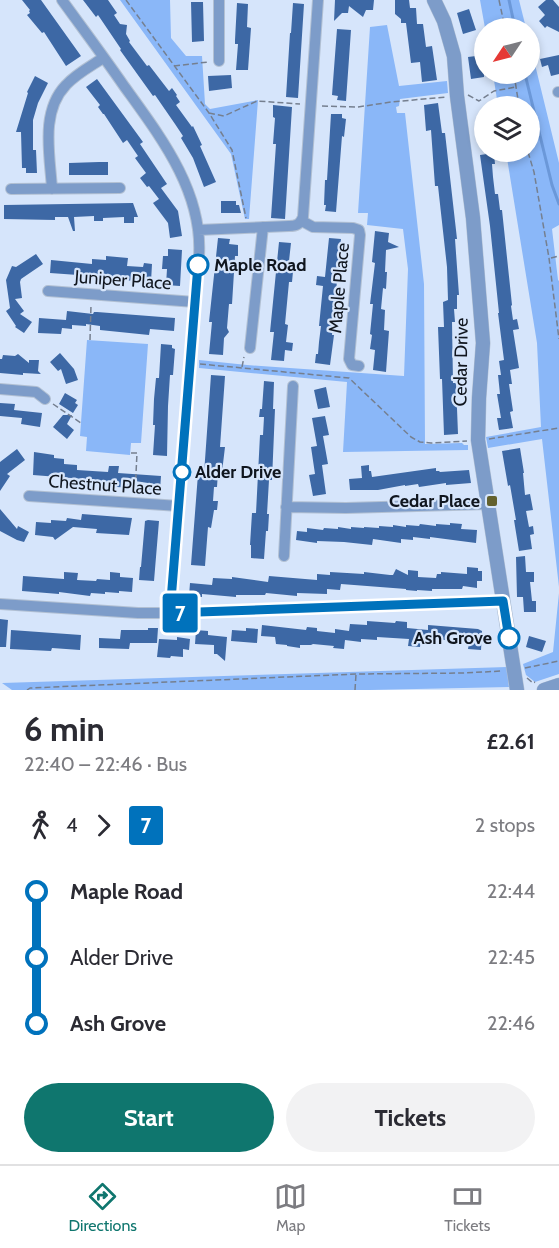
<!DOCTYPE html>
<html lang="en">
<head>
<meta charset="utf-8">
<style>
  body { margin:0; font-family:Cabin,sans-serif; background:#f2f2f3; color:#2b2b33; height:100vh; display:flex; flex-direction:column; font-size:22px; white-space:nowrap }
  * { box-sizing:border-box; margin:0 }
  p { font-size:20px; color:#7c7c81 }
  .icon { flex:none; width:33px; height:33px; fill:none; stroke:currentColor; stroke-width:2; stroke-linecap:round; stroke-linejoin:round }
  .map { position:relative; height:690px; overflow:hidden }
  .drawer { display:flex; flex-direction:column; background:#fff; flex:1 }
  .drawer>* { flex:none }
  .badge { padding:0 12px; border-radius:4px; font-size:21px; line-height:39px }
  .needle { width:39px; rotate:235deg }
  .controls { position:absolute; left:474px; top:18px; display:grid; gap:12px }
  .controls a { display:grid; place-items:center; width:66px; height:66px; border-radius:50%; background:#fff; box-shadow:0 3px 9px #0003; font-size:30px }
  .map>.badge { position:absolute; translate:-50% -50%; box-shadow:0 0 0 3px #fff }
  .legs { display:flex; align-items:center; gap:9px; height:66px; padding:0 24px; font-size:20px }
  .legs p { margin-inline-start:auto }
  .summary { display:flex; align-items:center; justify-content:space-between; height:102px; padding:0 24px }
  h1 { font-size:33px; font-weight:700; line-height:45px }
  .cta { display:flex; gap:12px; margin-top:auto; padding:12px 24px }
  .cta a { flex:1; height:69px; border-radius:36px; background:#0f766e; color:#fff; font-size:24px; font-weight:700; line-height:69px; text-align:center }
  .cta a+a { background:#f2f2f3; color:#2b2b33 }
  ul { padding:0 24px; list-style:none }
  li { display:flex; align-items:center; gap:21px; height:66px; font-size:22px }
  li i { display:grid; place-items:center; width:9px; height:100%; margin:0 8px; background:currentColor }
  li i::after { content:''; width:15px; height:15px; margin:-8px; border:4px solid; border-radius:50%; background:#fff }
  li p { margin-inline-start:auto }
  li:first-child i { background:linear-gradient(#0000 50%,currentColor 0) }
  li:last-child i { background:linear-gradient(currentColor 50%,#0000 0) }
  .dock { display:flex; justify-content:space-around; align-items:center; height:84px; border-top:2px solid #e1e1e2; background:#fff; font-size:16px; color:#7c7c81 }
  .dock a { display:grid; justify-items:center; gap:3px }
  .dock .on { color:#0f766e }
  .map>svg:first-child { display:block }
</style>
</head>
<body>
<div class="map">
<svg width="559" height="690" viewBox="0 0 559 690">
  <rect width="100%" height="100%" fill="#d6e5fb"/>
  <path fill="#8ab7f8" d="M120 0H170L171 38 186 56H202L205 104 210 109 258 100 249 219H245L231 154Z
    M480 0H519L526 28H485Z
    M387 25 399 86 447 81 448 93 400 99 399 106 396 107 397 113H405L424 284 425 444 462 443 464 445H468V450L343 452 347 382 199 368V360L247 365 404 376 408 269 403 229 367 225 368 213H358L370 27Z
    M530 44 559 163V225L552 229 558 280 559 281V587L542 439 488 448 486 437 541 427 537 343 506 152H530V106H498L493 74H530Z
    M87 340 148 344 141 443H131L130 455 86 451 87 437 80 436Z
    M559 593V674L535 682 526 675 523 664 553 652Z
    M507 667 509 687 370 690H12L2 683Z"/>
  <g fill="none" stroke-linecap="round" stroke-linejoin="round">
    <path stroke="#6b98d9" stroke-width="3" d="M509 0 515 28
      M525 74 552 185 559 204"/>
  </g>
  <path fill="#3d68a5" d="M22 0H41L81 56 66 66 44 32 42 33 27 15 30 13 29 11 30 10Z
    M83 0H108L117 13 114 15 120 24 127 25 126 34 130 41 129 42 147 66 149 65 169 91 172 88 177 95 176 96 180 102 176 105 192 127 193 126 202 145 200 146 216 182 204 187 193 158 181 138 183 136 175 124 155 95 153 96 120 50 121 49 98 15 96 17Z
    M335 0H374L373 10H366L363 17 349 6 348 13H342L334 21Z
    M395 0H409L410 8H416L417 24H423L426 47 432 46 437 80 422 82 420 62 411 63 406 23H401V19L395 14Z
    M546 0H553L559 7V32L547 26 545 28 539 21 545 15 538 7Z
    M191 2H203L204 41 192 42Z
    M237 3 248 4 247 27 251 28 248 70H236L238 44H235V40Z
    M293 3 304 4 298 98 286 97 290 33H291Z
    M469 9 476 30 463 34 457 13Z
    M337 29 351 30 346 101 337 100 338 96 332 95Z
    M484 55V77L471 79 468 57Z
    M559 55V74L551 76 548 65 542 67 540 59Z
    M231 75 232 88 209 91 208 76Z
    M35 76 48 83 38 103 33 120V150H36L37 173H26V168H22L21 132H16L28 93 27 92Z
    M97 79 143 142 140 144 167 184 161 188 178 211 182 236 170 238 168 223 153 203 159 199 149 186 147 187 140 178 146 173 135 158 138 156 127 140 123 143 104 114H103L98 107 100 105 86 87Z
    M438 103 442 133H445L456 230 457 239H455L459 295H457V309H454L455 322H452L453 383H456L458 434 444 435 442 379H440L438 327H444L443 302 448 300 447 267 438 186H435L431 130 426 131 424 105Z
    M273 105 292 107 285 219 271 218 276 144H273L275 118 273 117Z
    M331 114H342V118L346 119 344 137 342 136 336 212 325 211 326 205H324L325 180H327Z
    M494 153 495 164H492L493 177 495 194H498L500 210H502L512 305 511 306 513 320 517 319 519 329 513 330 519 368 510 370 512 384H509L513 411 510 412 513 428 499 430 497 418H501L497 394H500L498 375H501L499 361 504 360 498 313H499L490 226 480 155Z
    M99 162H108V175H69V163Z
    M221 201H236V205H239L241 213H221Z
    M133 203 138 217H134V223H124V217L103 218V221H94V216L74 217 75 231H73L68 217H55V220L4 219V205Z
    M375 231 389 233 388 242 399 247 386 250 385 272H387L386 289 383 288 381 309 385 310 384 330 389 331 386 372 373 370 375 350 370 349 372 335 370 334 373 304H370L375 263 372 262Z
    M218 238 230 239 229 244 238 245V256H235L232 304H229L227 328 229 332 224 338 223 355 209 354 212 322H209Z
    M329 238 341 239 339 256H341L339 272H338L335 300 332 335H334L330 365 315 363 316 354H318L319 342 321 326H319L323 286 316 285 317 276 325 277Z
    M279 242 291 243 289 261H294L292 282H289L285 324 288 325 286 342 293 343 292 351 285 350 284 361 271 360 274 332H270Z
    M168 249 182 250 180 286 166 285 167 269H162L163 256H168Z
    M36 254 43 264 21 279 20 282 22 298 15 299 24 311 20 314 32 322 24 333 15 327 16 326 6 311 10 308 6 280 12 266 16 267Z
    M106 256 128 258 127 266 143 267 144 263 152 264 151 282 77 277 78 275 50 273 51 260 92 264V259L106 260Z
    M67 311 93 314 94 312H97L175 318 174 331 150 329 149 335 100 330V326L86 324V326L72 325V329L62 328 61 334 38 333 39 318 66 320Z
    M161 344 172 345V348L175 349 173 375H170L168 406 167 456 153 455 155 425H153L154 399 156 378H159Z
    M60 353 74 369 78 380 66 384 61 369 58 371 50 362Z
    M18 354 29 363V360H39L38 371 41 374 23 373V375L0 373V359H2L3 355 15 356Z
    M211 375 225 376 220 447H225L222 472H218L217 487H214L213 501H218L217 510H214L211 528 208 527 205 566 191 565 198 474H204Z
    M264 381 274 382 273 409H275L272 480H269L267 514H269L268 531H266L264 559 251 558V545H250L252 513H256L260 435H263L264 417H259L260 409H262Z
    M326 387 330 407 318 409 314 390Z
    M65 393 77 400 75 403 78 405 73 413 59 404Z
    M0 403 15 404 14 410 42 413 40 427 21 424 22 418 0 416Z
    M63 415H72L67 424 74 430 67 439 53 427Z
    M325 416 329 435 323 436 328 464 322 465 326 494 313 496 309 475 315 474 311 447 317 446 312 418Z
    M520 448 524 473H523L525 495 530 494 533 510 526 511 529 527 533 526 534 534 530 535 532 549 519 551 514 520H516L510 485 508 486 502 451Z
    M17 449 25 460 7 474 10 476 0 491V462Z
    M34 452 54 455V458L64 459V464L77 465V470L108 472 109 466H119L118 473 161 476 160 490 148 489V483L135 481V488L117 487 83 484 84 479 33 475Z
    M369 465V471H371L372 477 436 468V471H439L440 472 469 470 471 483 446 485V483L419 487 418 484 405 486V485L378 490H350L349 479 362 478 361 466Z
    M0 509 17 529 18 526 29 532 24 542 17 540 0 531Z
    M82 514 132 518 129 535 96 533 97 529 73 527 55 540 53 537 35 535 36 522 51 523V520L66 521 67 518 81 520Z
    M148 520 159 521 154 581 139 580 140 567H141L145 521Z
    M450 523 462 524 461 529 477 530 476 543 430 537V539L413 537V540L401 539V543L373 539 372 545 344 542 317 541V543L296 540 297 531 307 532V528L323 530 324 528 338 529V527L351 529V527L364 528V527L379 528V526L393 527V525L406 527V525L419 526 420 524 436 526V524L450 525Z
    M525 556 526 572H534V582H530L532 601H536V612H524L523 597H517L516 557Z
    M467 567 478 568V571H482V581H477V588L463 586 462 589H432V591L417 590V591L406 590V589L341 584 340 590 327 589V594L297 593V596L266 593 265 595H236V597L202 594V597L189 596 190 583 212 585 213 578 232 579V577L268 582 269 576 317 580V574L330 575V572L364 574V572L390 575H393L396 569 408 575V570L418 571V577L436 578 437 574H441V572L467 574Z
    M64 572 78 573 77 580 96 581 97 579 110 580V572L120 573V577L133 578 132 592 119 591V593L105 592V594L91 593 90 596 59 592V594L22 591 23 576 64 579Z
    M0 619 8 620 6 647H0Z
    M367 621 395 623 396 621 407 622V628L428 630V625L478 629 482 631V633L481 650 468 649 469 643 421 637 420 647 408 646 409 639 377 637V640L361 639V642L345 640 344 649 333 648 334 646 313 644 311 645H300V648L287 646V645L276 644 275 637 261 636 262 625 306 630 307 627 317 628V631L335 633V629L349 631 350 624 367 625Z
    M148 628H158L157 643H130L129 649 99 648V638L120 639 121 630H148Z
    M246 628 258 629 257 643 231 641 232 630 246 631Z
    M11 630 81 635 80 650 52 648 51 651 10 649Z
    M196 630 208 631V635L227 637 225 661 217 654H214V645L195 644Z
    M529 636 546 641 542 652 526 647Z
    M177 637 190 639 189 650 183 649V657L171 656 170 658 157 657 159 639 177 640Z"/>
  <g fill="none" stroke-linecap="round" stroke-linejoin="round">
    <defs>
      <path id="minor" d="M62 0C83 29 104 57 124 86 160 136 203 191 199 256L170 613
        M219 0V61
        M558 92H559
        M11 189 120 188
        M52 189C50 155 40 112 66 85 76 74 91 66 103 58
        M302 221 313 227 353 228 359 230 360 235 349 359 352 365 359 366
        M198 230 289 226C297 226 300 224 303 217L318 0
        M48 291 195 302
        M250 348 263 227
        M0 389 36 392 45 399
        M29 496 179 506
        M286 507 346 508 488 504
        M284 556 293 386
        M0 604 138 613H170L503 601"/>
      <path id="tertiary" d="M434 0 444 21 454 56 457 96 473 218 483 343 479 398 478 440 517 690
        M544 690 559 685"/>
    </defs>
    <use href="#minor" stroke="#b2c0d3" stroke-width="12"/>
    <use href="#tertiary" stroke="#b2c0d3" stroke-width="15"/>
    <path stroke="#757f8f" stroke-width="1.5" stroke-dasharray="6 3" stroke-linecap="butt" d="M126 0 209 113 232 150 246 218
      M499 0 505 28
      M174 66 208 62
      M514 74 519 106
      M468 95 479 101 494 91 516 87
      M322 106 358 107 391 102 446 97
      M209 113 224 116 257 101 300 104
      M528 152 534 172 549 258 559 339
      M551 258 559 256
      M90 340 91 305
      M200 364 349 378 411 437 420 442 431 443 467 441
      M242 367 244 357
      M53 404 81 423
      M489 439 559 428
      M131 453H137L135 494
      M525 668 559 661
      M527 678 533 683 535 682
      M27 690 30 688 356 674 464 673 502 671
      M355 690 356 674"/>
    <use href="#minor" stroke="#7d9cc9" stroke-width="10"/>
    <use href="#tertiary" stroke="#7d9cc9" stroke-width="14"/>
  </g>
  <g fill="none" stroke-linecap="round" stroke-linejoin="round">
    <defs>
      <path id="line-1" d="M198 265 170 613 503 601 509 638"/>
    </defs>
    <use href="#line-1" stroke="#fff" stroke-width="14"/>
    <use href="#line-1" stroke="#0072bc" stroke-width="9"/>
  </g>
  <g fill="#fff" stroke="#0072bc" stroke-width="3">
    <circle cx="198" cy="265" r="10"/>
    <circle cx="182" cy="472" r="8"/>
    <circle cx="509" cy="638" r="10"/>
  </g>
  <rect fill="#63612e" stroke="#d6e5fb" stroke-width="2" x="486" y="495" width="12" height="12" rx="3"/>
  <g text-anchor="middle" stroke-width="4.5" stroke-linejoin="round" paint-order="stroke">
    <g font-size="18" font-weight="bold" fill="#10161f" stroke="#d6e5fb" text-anchor="start">
      <text x="214" y="271">Maple Road</text>
      <text x="195" y="478">Alder Drive</text>
      <text x="492" y="644" text-anchor="end">Ash Grove</text>
    </g>
    <g font-size="18" fill="#10161f" stroke="#d6e5fb">
      <text transform="translate(123 280) rotate(4)" y="6">Juniper Place</text>
      <text transform="translate(339 288) rotate(-85)" y="6">Maple Place</text>
      <text transform="translate(461 362) rotate(-89)" y="6">Cedar Drive</text>
      <text transform="translate(105 485) rotate(4)" y="6">Chestnut Place</text>
    </g>
    <g font-size="18" font-weight="bold" fill="#10161f" stroke="#d6e5fb" text-anchor="end">
      <text x="480" y="507">Cedar Place</text>
    </g>
  </g>
</svg>
<div class="controls">
<a><svg class="needle" viewBox="-14 -14 28 28"><path d="M0-13l5 13h-10z" fill="#e53935"/><path d="M0 13l5-13h-10z" fill="#7c7c81"/></svg></a>
<a><svg class="icon" aria-label="layers" viewBox="0 0 24 24"><path d="M12 4l9 5-9 5-9-5zM3 14l9 5 9-5"/></svg></a>
</div>
<b class="badge" style="left:180px;top:613px;background:#0072bc;color:#fff">7</b>
</div>
<section class="drawer">
<div class="summary"><div><h1>6 min</h1><p>22:40 – 22:46 · Bus</p></div><b>£2.61</b></div>
<div class="legs"><svg class="icon" aria-label="walk" viewBox="0 0 24 24"><circle cx="13" cy="4" r="2"/><path d="M13 8l-2 6 4 7M11 14l-3 7M7 12l3-4h3l4 4"/></svg>4<svg class="icon" aria-label="forward" viewBox="0 0 24 24"><path d="M9 5l7 7-7 7"/></svg><b class="badge" style="background:#0072bc;color:#fff">7</b><p>2 stops</p></div>
<ul>
<li><i style="color:#0072bc"></i><b>Maple Road</b><p>22:44</p></li>
<li><i style="color:#0072bc"></i><span>Alder Drive</span><p>22:45</p></li>
<li><i style="color:#0072bc"></i><b>Ash Grove</b><p>22:46</p></li>
</ul>
<div class="cta"><a>Start</a><a>Tickets</a></div>
</section>
<nav class="dock">
<a class="on"><svg class="icon" aria-label="directions" viewBox="0 0 24 24"><path d="M12 3l9 9-9 9-9-9zM9 14v-3h6M13 9l2 2-2 2"/></svg>Directions</a>
<a><svg class="icon" aria-label="map" viewBox="0 0 24 24"><path d="M3 6l6-2 6 2 6-2v14l-6 2-6-2-6 2zM9 4v14M15 6v14"/></svg>Map</a>
<a><svg class="icon" aria-label="tickets" viewBox="0 0 24 24"><path d="M3 7h18v10H3zM15 7v10"/></svg>Tickets</a>
</nav>
</body>
</html>
